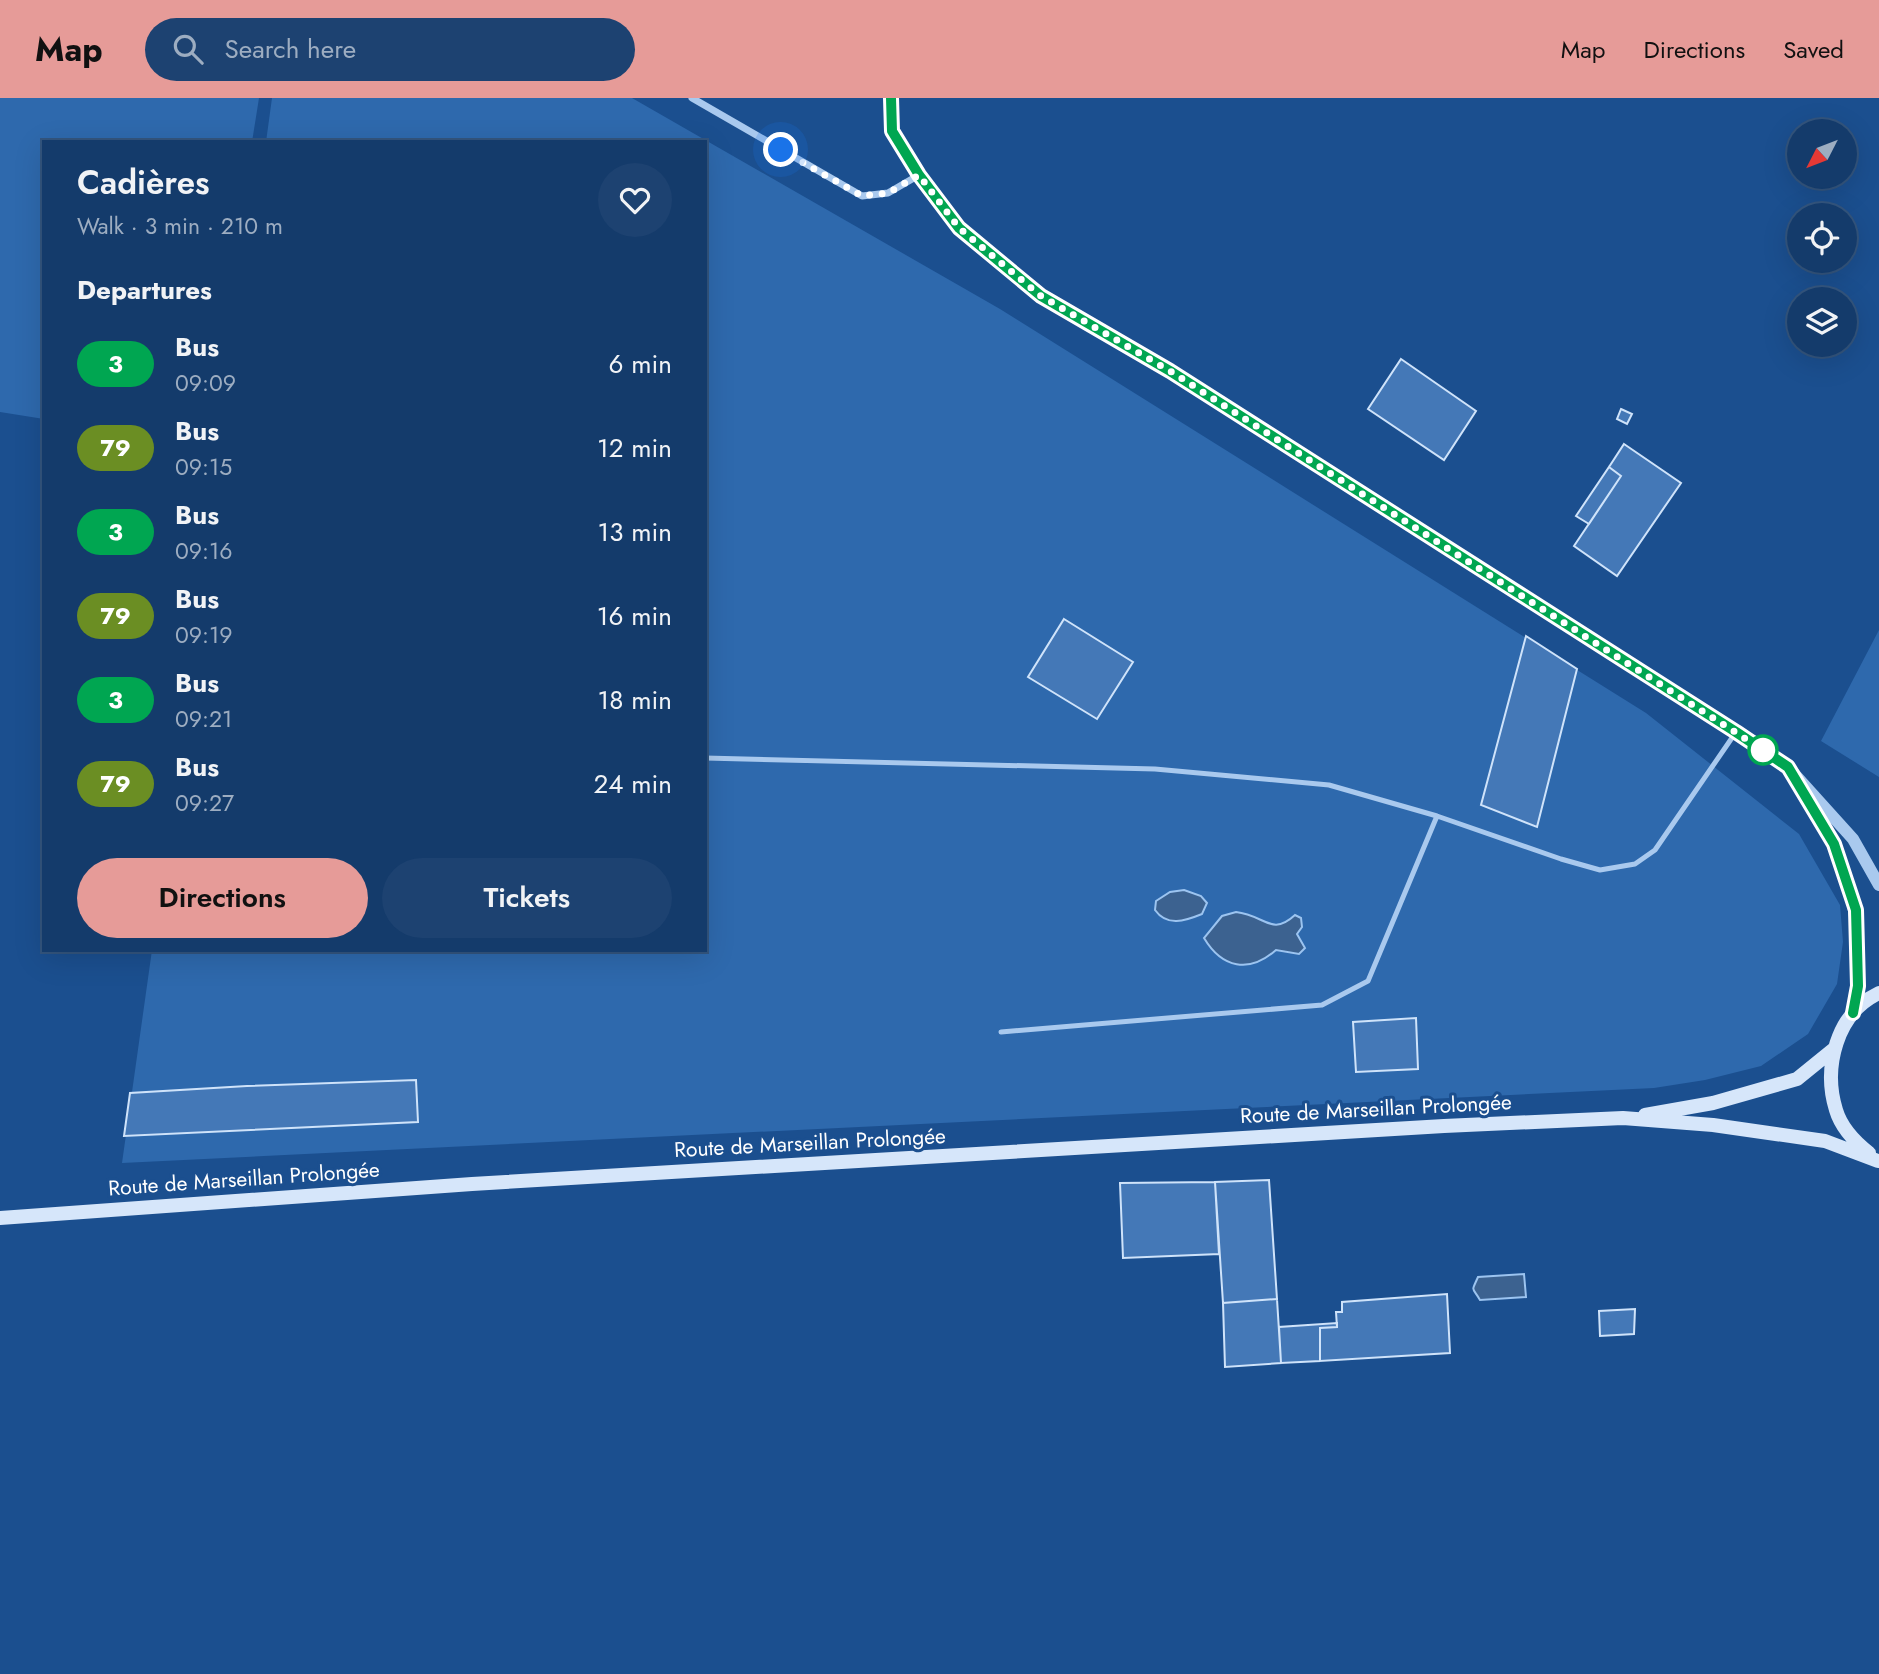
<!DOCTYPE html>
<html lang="en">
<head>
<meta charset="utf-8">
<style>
  body { margin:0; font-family:Jost,sans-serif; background:#1d4271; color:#f1f3f6; height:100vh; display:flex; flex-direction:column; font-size:26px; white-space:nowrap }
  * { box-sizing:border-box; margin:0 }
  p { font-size:23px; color:#9dadc1 }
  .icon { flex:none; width:38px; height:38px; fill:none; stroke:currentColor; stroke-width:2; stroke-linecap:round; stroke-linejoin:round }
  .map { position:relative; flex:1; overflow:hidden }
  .drawer { position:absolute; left:42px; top:42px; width:665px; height:812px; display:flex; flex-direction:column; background:#143b6b; border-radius:0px; box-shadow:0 7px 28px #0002,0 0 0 2px #33557e }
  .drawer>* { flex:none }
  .badge { padding:0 14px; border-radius:23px; font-size:24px; line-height:46px }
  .needle { width:46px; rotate:228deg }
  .controls { position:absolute; left:1787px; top:21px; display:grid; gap:14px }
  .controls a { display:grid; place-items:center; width:70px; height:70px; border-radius:50%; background:#143b6b; box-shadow:0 7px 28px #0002,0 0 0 2px #33557e; font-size:35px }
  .you { position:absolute; width:35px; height:35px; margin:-18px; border:5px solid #fff; border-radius:50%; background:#1a73e8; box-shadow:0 0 0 10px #1a73e833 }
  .map>.badge { position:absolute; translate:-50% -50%; box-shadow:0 0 0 4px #fff }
  h2 { padding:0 35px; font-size:26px; line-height:63px }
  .round { display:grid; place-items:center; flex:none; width:74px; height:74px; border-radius:37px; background:#1d4271 }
  .headline { display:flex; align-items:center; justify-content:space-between; height:119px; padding:0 35px }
  h1 { font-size:33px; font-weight:600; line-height:52px }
  .cta { display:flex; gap:14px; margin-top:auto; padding:14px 35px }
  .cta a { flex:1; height:80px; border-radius:42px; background:#e69b98; color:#111; font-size:28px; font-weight:600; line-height:80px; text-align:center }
  .cta a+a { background:#1d4271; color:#f1f3f6 }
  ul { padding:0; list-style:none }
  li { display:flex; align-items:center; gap:21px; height:84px; padding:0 35px }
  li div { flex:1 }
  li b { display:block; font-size:26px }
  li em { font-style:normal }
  li .badge { min-width:77px; font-weight:700; text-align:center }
  header { display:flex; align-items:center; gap:42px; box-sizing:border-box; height:98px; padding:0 35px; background:#e69b98; color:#111 }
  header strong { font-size:33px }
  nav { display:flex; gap:38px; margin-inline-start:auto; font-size:24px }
  .search { width:490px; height:63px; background:#1d4271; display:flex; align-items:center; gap:18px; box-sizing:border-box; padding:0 24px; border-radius:38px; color:#9dadc1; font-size:26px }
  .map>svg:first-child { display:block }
</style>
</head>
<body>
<header>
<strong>Map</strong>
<div class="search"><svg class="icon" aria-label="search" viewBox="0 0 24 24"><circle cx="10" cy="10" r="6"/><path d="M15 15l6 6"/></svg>Search here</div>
<nav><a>Map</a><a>Directions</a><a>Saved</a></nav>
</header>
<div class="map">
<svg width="1879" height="1576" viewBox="0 0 1879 1576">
  <rect width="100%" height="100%" fill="#1b4f8f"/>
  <path fill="#2e69ad" d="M0 0H259L252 44H44V321L0 314Z
    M272 0H632L1000 211 1646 615 1799 736 1840 807 1843 844 1837 886 1808 936 1761 968 1705 982 1654 990 122 1065 152 852H705V44H266Z
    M1879 532V679L1821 643Z"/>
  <path fill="#3c6290" stroke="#9cc4f0" stroke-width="2" d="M1184 792 1201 798 1207 805 1202 816C1185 823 1167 829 1155 812L1156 803 1170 794Z
    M1236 814C1265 817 1271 839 1295 817L1301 820 1302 829 1297 836 1305 850 1299 856 1276 852C1249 876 1222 870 1204 840L1222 818Z
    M1524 1176 1526 1199 1480 1202C1472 1188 1471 1195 1478 1179Z"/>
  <path fill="#4478b7" stroke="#cfe3fa" stroke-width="2" d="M1401 261 1476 313 1444 362 1368 311Z
    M1621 311 1632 316 1627 326 1617 321Z
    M1624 346 1681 385 1617 478 1574 448 1621 378 1609 369Z
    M1609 369 1621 378 1589 426 1576 418Z
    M1064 521 1133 564 1097 621 1028 579Z
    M1526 538 1577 571 1537 729 1481 707Z
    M1416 920 1418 971 1356 974 1353 924Z
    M416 982 418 1024 124 1038 130 995 247 988Z
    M1269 1082 1277 1201 1223 1205 1215 1084Z
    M1215 1084 1219 1156 1123 1160 1120 1085Z
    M1447 1196 1450 1255 1320 1263V1230L1337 1229 1336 1214H1342V1204Z
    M1277 1201 1281 1265 1225 1269 1223 1205Z
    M1635 1211 1634 1236 1600 1238 1599 1213Z
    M1337 1225V1229L1320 1230V1263L1281 1265 1279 1229Z"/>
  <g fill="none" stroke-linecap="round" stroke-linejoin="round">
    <path stroke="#a9c9ee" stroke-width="5" d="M705 660 1155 671 1329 687 1437 718 1561 761 1600 772 1635 766 1655 752 1736 634
      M1001 934 1322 907 1368 883 1437 718"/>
    <path stroke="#a9c9ee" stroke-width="7" d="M692 0 862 98 888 95 919 77"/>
    <path stroke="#a9c9ee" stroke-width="12" d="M891 0 892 33 919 77 959 129 1042 198 1170 273 1736 634 1788 669 1853 741 1879 787
      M1803 694C1813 711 1825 727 1833 745 1858 797 1863 858 1853 915"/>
    <path stroke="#d6e6fa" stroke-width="14" d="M1645 1017 1713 1005 1797 981 1834 951
      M1869 1055C1855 1044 1841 1029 1836 1012 1823 970 1836 915 1879 895
      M0 1120 472 1086 1444 1028 1623 1020 1713 1027 1825 1043 1878 1063"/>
  </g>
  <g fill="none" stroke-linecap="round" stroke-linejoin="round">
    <defs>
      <path id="line" d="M891 0 892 33 919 77 959 130 1041 198 1170 273 1736 634 1788 669 1834 746 1856 812 1858 888 1853 915"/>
    </defs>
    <use href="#line" stroke="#fff" stroke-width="16"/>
    <use href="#line" stroke="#00a651" stroke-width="10"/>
    <path stroke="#fff" stroke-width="7" stroke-dasharray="0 12.6" d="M781 52 862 98 888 95 919 77 959 130 1041 198 1170 273 1771 657 1763 652"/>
  </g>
  <circle fill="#fff" stroke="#00a651" stroke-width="3.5" cx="1763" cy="652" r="14"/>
  <g text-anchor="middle" stroke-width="6" stroke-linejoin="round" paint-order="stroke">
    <g font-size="21" fill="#fff" stroke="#1b4f8f">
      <text transform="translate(1376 1011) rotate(-3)" y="7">Route de Marseillan Prolongée</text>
      <text transform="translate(810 1045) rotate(-3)" y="7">Route de Marseillan Prolongée</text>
      <text transform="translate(244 1081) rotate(-4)" y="7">Route de Marseillan Prolongée</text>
    </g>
  </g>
</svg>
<div class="controls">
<a><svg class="needle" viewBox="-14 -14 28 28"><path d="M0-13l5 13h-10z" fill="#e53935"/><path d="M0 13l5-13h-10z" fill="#9dadc1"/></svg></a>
<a><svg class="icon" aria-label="locate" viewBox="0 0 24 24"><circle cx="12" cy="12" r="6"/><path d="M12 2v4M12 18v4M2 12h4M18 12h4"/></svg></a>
<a><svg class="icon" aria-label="layers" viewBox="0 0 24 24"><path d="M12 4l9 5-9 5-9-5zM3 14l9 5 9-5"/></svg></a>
</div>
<div class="you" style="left:781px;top:52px"></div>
<section class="drawer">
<div class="headline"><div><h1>Cadières</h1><p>Walk · 3 min · 210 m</p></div><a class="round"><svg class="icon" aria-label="heart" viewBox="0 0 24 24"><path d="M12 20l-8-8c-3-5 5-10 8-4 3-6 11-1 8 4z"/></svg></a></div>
<h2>Departures</h2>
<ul>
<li><span class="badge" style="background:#00a651;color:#fff">3</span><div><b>Bus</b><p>09:09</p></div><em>6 min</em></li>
<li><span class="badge" style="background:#6b8e23;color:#fff">79</span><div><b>Bus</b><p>09:15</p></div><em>12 min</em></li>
<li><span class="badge" style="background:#00a651;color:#fff">3</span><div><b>Bus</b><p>09:16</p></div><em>13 min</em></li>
<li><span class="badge" style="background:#6b8e23;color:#fff">79</span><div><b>Bus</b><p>09:19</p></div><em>16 min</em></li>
<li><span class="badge" style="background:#00a651;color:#fff">3</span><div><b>Bus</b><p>09:21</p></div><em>18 min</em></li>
<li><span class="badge" style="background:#6b8e23;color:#fff">79</span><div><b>Bus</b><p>09:27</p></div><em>24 min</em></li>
</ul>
<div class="cta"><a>Directions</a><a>Tickets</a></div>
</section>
</div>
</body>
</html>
